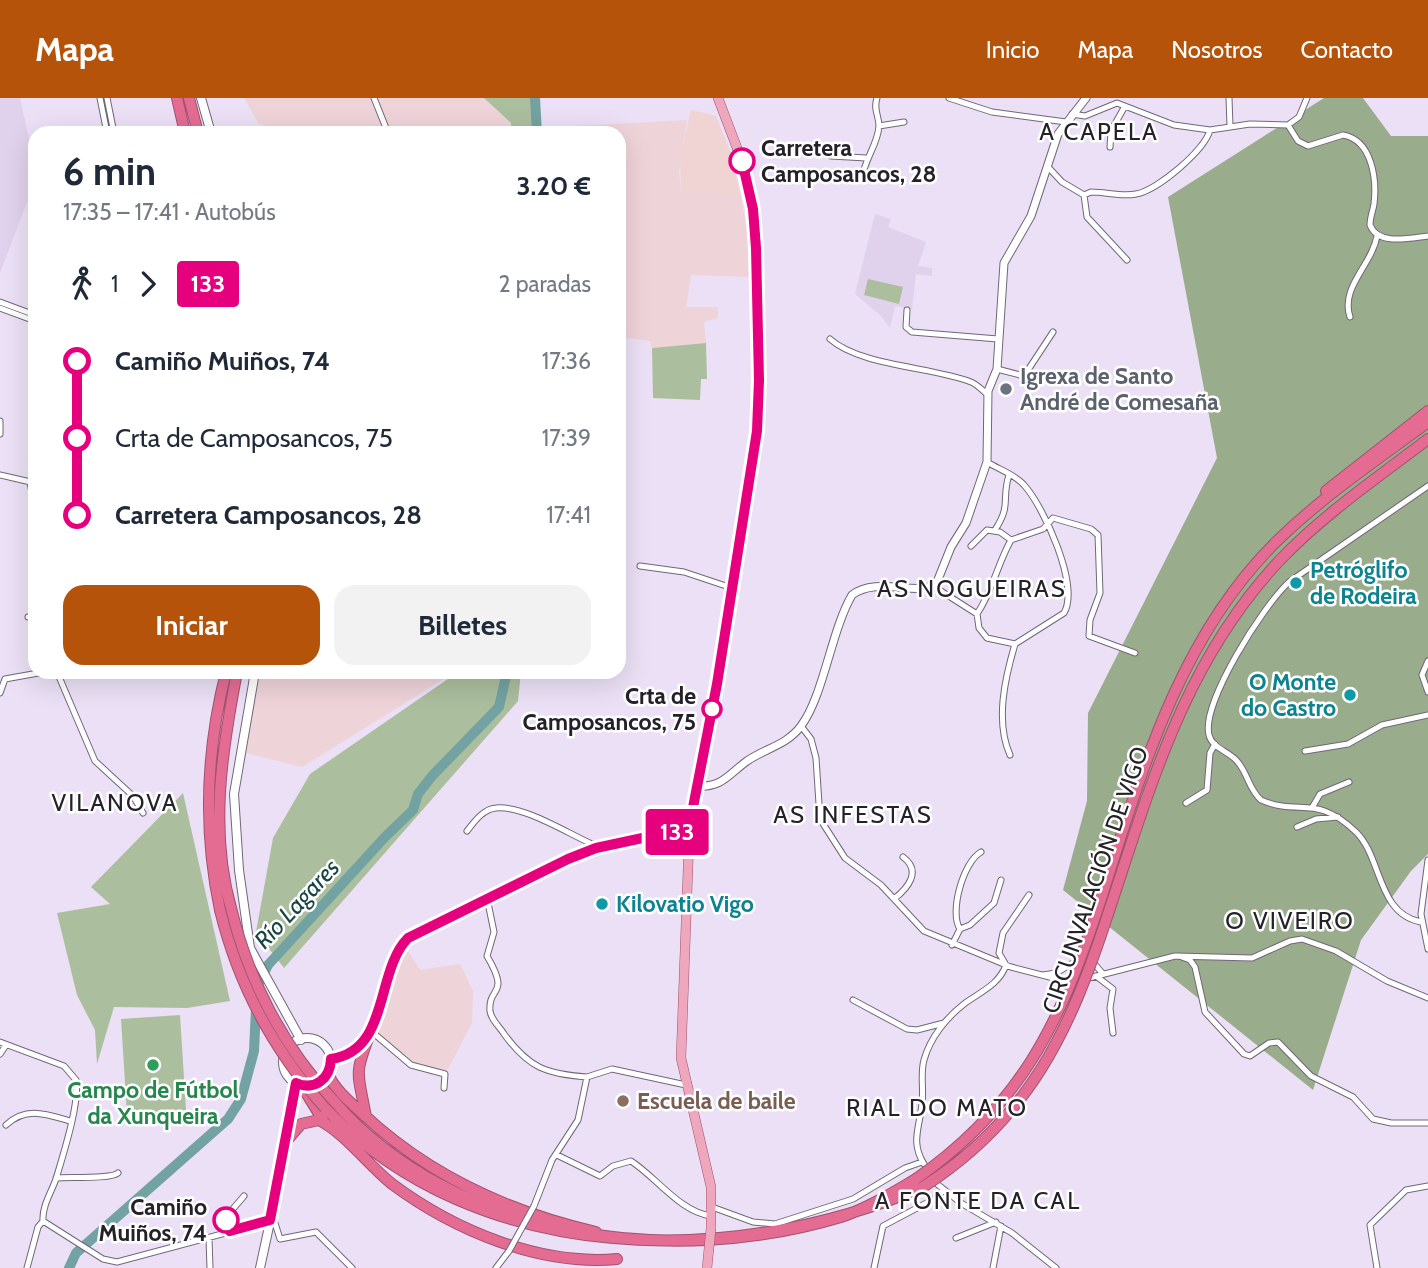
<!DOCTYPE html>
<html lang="es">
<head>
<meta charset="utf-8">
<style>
  body { margin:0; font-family:Cabin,sans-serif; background:#f2f2f3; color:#1f2937; height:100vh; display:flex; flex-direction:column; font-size:26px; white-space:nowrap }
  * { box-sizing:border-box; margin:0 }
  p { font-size:23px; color:#747a83 }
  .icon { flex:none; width:38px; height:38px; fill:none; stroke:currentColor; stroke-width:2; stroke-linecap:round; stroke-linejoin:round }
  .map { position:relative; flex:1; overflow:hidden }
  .drawer { position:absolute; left:28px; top:28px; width:598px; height:553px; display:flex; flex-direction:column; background:#fff; border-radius:21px; box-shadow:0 7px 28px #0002 }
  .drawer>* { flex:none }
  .badge { padding:0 14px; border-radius:5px; font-size:24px; line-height:46px }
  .map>.badge { position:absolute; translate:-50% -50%; box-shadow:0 0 0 4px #fff }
  .legs { display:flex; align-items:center; gap:10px; height:77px; padding:0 35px; font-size:23px }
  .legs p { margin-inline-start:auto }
  .overview { display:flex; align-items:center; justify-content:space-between; height:119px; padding:0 35px }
  h1 { font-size:38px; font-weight:800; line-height:52px }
  .button { display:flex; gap:14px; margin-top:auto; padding:14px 35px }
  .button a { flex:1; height:80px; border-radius:21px; background:#b45309; color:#fff; font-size:28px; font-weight:800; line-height:80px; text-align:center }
  .button a+a { background:#f2f2f3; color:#1f2937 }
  ul { padding:0 35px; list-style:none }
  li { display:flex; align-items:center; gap:24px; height:77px; font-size:26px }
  li i { display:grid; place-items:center; width:10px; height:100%; margin:0 9px; background:currentColor }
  li i::after { content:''; width:18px; height:18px; margin:-9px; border:5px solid; border-radius:50%; background:#fff }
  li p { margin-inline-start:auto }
  li:first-child i { background:linear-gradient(#0000 50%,currentColor 0) }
  li:last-child i { background:linear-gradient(currentColor 50%,#0000 0) }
  header { display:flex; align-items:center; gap:42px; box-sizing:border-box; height:98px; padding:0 35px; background:#b45309; color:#fff }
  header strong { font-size:33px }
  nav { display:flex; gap:38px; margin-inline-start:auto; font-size:24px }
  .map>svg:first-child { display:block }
</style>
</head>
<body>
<header>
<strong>Mapa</strong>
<nav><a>Inicio</a><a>Mapa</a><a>Nosotros</a><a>Contacto</a></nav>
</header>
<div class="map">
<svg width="1428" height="1170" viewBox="0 0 1428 1170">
  <rect width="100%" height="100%" fill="#ebe0f5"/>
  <path fill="#efd4d3" d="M691 12 716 18 731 56 741 99 681 92 680 61Z"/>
  <path fill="#eed3d9" d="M244 0H484L512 26V35H278L258 25Z
    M687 22 679 74 681 92 741 99 747 134 749 179 691 177 686 209H718V220L704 224 706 245 652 250 650 243 620 239V35H554V29Z
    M260 574H455L302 669 246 655Z
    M406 850 420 872 460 866 473 893 472 925 447 973 419 968 404 959 376 932Z"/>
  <path fill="#e0d2ed" d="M0 0H20L35 68V106L27 104 0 175Z
    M875 116 891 121 888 129 926 144 918 168 932 170V178L916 176 912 211 895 208 890 230 880 217 855 196Z"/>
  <path fill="#abbe9e" d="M484 0H540V35H511V25Z
    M868 181 903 189 899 206 864 197Z
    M706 245 707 281H701L700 302 653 300 652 250Z
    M458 574H488L490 581 491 574H521L518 603 284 870 256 834 273 740 310 676Z
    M183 695 230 903 187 910 114 909 97 966 95 932 77 897 57 815 110 806 91 789Z
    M180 917 186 1012 127 1016 121 921Z"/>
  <path fill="#99ac8c" d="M1324 0H1363L1391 38H1428V756L1411 773 1361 842 1313 992 1063 792 1087 703 1088 615 1217 360 1168 99Z"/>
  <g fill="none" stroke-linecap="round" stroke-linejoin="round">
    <path stroke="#73a2a2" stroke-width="10" d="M535 0 537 35
      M69 1170 76 1155 228 1021 241 1001 254 953 257 889 268 867 385 739 413 712 418 696 432 678 499 609 507 574"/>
    <defs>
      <path id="minor" d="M100 0 107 35
        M107 0 114 35
        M374 0 388 35
        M949 0 992 14 1066 24
        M1229 0 1230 28
        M1072 16 1085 18 1117 5 1174 27 1210 32 1250 26 1288 27 1299 19 1307 0
        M1288 27 1298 43 1308 48 1343 37C1372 42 1377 81 1374 106 1373 113 1370 119 1370 127 1378 148 1410 140 1428 138
        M879 28 904 24
        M253 35 255 32 263 35
        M1110 49 1111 33 1125 8
        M831 58 866 60
        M1048 69 1062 84 1084 97 1087 119 1127 162
        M862 82C863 63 878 47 879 28 879 17 873 12 877 0
        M1084 97 1091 94C1106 94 1122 99 1136 96 1158 92 1205 52 1210 32
        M0 204 35 217
        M0 210 35 223
        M907 212 906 229 912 234 998 241
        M1350 219C1340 189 1372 167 1377 138
        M830 241C860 268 933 269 971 284 977 286 983 293 988 297
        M997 271 1020 277 1026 275 1053 234
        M0 323V336
        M987 364C998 371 1016 377 1024 387 1044 409 1080 488 1064 515L1015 546
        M0 377 35 385
        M30 384 35 412
        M995 432C1012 406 1001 402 1009 377
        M971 448 987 432 1000 434 1011 442
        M640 468 684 474 732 490
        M933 488 977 516 979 530 987 540 1015 546
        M977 516C993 492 997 467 1011 442L1043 431 1053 420 1091 431 1098 437 1100 495 1090 522 1089 538 1135 555
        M28 519 35 520
        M1428 563 1422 577 1428 594
        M57 574 95 663 133 698 143 715
        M0 595 5 581 44 574
        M801 628 811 641 816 660 820 721 845 760 881 787 924 833 1011 869 1069 884
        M1305 653 1348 646 1382 627 1428 617
        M1010 657C995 623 1005 580 1015 546
        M1186 705 1207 692 1210 655 1215 646
        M1313 708 1320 696 1349 684
        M1297 729 1316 721 1338 719
        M467 733C474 724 483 711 496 710 523 707 567 735 592 746L596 750
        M1428 762 1421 816 1428 851
        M487 800 494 834 487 858C511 899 488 887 490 913 491 922 500 929 504 936 529 970 546 976 587 979
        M894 801C908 790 922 773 903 759
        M1421 824C1377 816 1382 759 1356 734 1315 695 1301 719 1261 702 1248 691 1248 674 1236 662 1228 653 1212 650 1209 637 1201 605 1263 508 1289 484L1428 388
        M960 831C949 815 963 764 981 754
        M952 847 960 831 970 827 994 805 1001 782
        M1179 858 1190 862 1195 869 1205 914 1244 956 1250 958 1269 945 1278 944 1311 978 1353 999 1373 1021 1391 1025H1428
        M1091 862 1103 876
        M1006 867 999 855 1003 835 1029 797
        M1043 877 1056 875 1078 862
        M1096 878 1113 891 1110 910 1113 935
        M1085 881 1175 858 1252 860 1290 843 1302 841 1336 853 1387 883 1428 900
        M853 902 907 931 917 932 944 925
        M371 933C386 906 383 868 404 844 417 828 446 820 464 811 535 777 603 739 683 734
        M371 933 411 967 445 976 444 990
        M0 944 64 968 76 982C80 1005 63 1057 56 1081 51 1095 42 1108 43 1123
        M0 956 6 947
        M331 961 342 959 364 941
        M6 1027C26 1008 46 1016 70 1023
        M557 1057 600 1078 613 1068 631 1063C656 1079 680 1114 711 1118
        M924 1066C910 1044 920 1029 922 1005 924 991 920 976 924 962 930 940 946 920 964 906 980 894 999 887 1006 867
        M56 1080C69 1079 112 1081 118 1075
        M937 1086 961 1105 1012 1135 1056 1170
        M534 1108 552 1062 578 1022 587 979 612 971 686 987
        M712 1109 753 1124 775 1126 853 1101 905 1070 922 1064
        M43 1123 103 1161 117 1164 274 1122 280 1141 316 1134 352 1170
        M230 1133 226 1119 244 1098
        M209 1140 210 1170
        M956 1140 996 1124
        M27 1170 38 1129 43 1123
        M496 1170 509 1153
        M874 1170 883 1128 934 1101 943 1093
        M993 1170 1001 1128
        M1377 1170 1370 1127 1406 1092 1428 1088"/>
      <path id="tertiary" d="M697 688C722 690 729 676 747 663 766 650 787 647 801 628 824 597 831 533 852 497 878 477 922 501 937 484L951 449 966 425 987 364 988 293 997 271 1004 165 1031 118 1058 36 1086 0"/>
      <path id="secondary" d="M201 0 211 35
        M255 574 234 696 239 772 250 850 301 942
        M283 964a24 24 0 1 1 48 0a24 24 0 1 1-48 0Z
        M260 1170 288 1041 296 985"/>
      <path id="primary" d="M683 736a6 6 0 1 1 12 0a6 6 0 1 1-12 0Z
        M689 730 754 368 759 299 753 111 742 63 718 0
        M689 743 681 960 711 1089V1130"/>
      <path id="motorway" d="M177 0 185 35
        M189 0 198 35
        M1326 393 1428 313
        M231 810C209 732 222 652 237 574
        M220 812C203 732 206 653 226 574
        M1097 813C1139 683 1176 542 1277 443 1323 398 1377 362 1428 324
        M1108 816C1151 687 1184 564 1280 462 1324 416 1377 380 1428 341
        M328 976C335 992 350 1004 363 1016 429 1078 509 1114 596 1134
        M302 988 324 1024
        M333 1002C455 1142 671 1170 841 1119 868 1110 892 1095 916 1081
        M325 1010C478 1170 734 1170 923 1089
        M366 1019C358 973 353 979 371 933
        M288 1041 301 1026 319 1022C346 1036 368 1067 392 1086 454 1132 539 1168 617 1161"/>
    </defs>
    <use href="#minor" stroke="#706779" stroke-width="7"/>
    <use href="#tertiary" stroke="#706779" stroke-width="9"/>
    <use href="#secondary" stroke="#706779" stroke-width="10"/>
    <use href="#primary" stroke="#a1526e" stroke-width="10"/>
    <use href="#motorway" stroke="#a1526e" stroke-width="12"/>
    <use href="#minor" stroke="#fff" stroke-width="5"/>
    <use href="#tertiary" stroke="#fff" stroke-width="7"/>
    <use href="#secondary" stroke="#fff" stroke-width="8"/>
    <use href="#primary" stroke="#efa7be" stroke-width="9"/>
    <use href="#motorway" stroke="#e46c93" stroke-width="10"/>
    <defs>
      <path id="minor-bridge" d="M509 1153 534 1108"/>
      <path id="primary-bridge" d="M707 1170 711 1130"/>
      <path id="motorway-bridge" d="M231 810C248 881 283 949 333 1002
        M220 812C238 886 274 953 325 1010
        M916 1081C1019 1009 1059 928 1097 813
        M923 1089C1030 1020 1070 933 1108 816"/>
    </defs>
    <use href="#minor-bridge" stroke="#706779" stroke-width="7" stroke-linecap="butt"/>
    <use href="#primary-bridge" stroke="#a1526e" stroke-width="10" stroke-linecap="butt"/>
    <use href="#motorway-bridge" stroke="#a1526e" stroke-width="12" stroke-linecap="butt"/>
    <use href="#minor-bridge" stroke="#fff" stroke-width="5"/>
    <use href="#primary-bridge" stroke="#efa7be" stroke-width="9"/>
    <use href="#motorway-bridge" stroke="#e46c93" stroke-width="10"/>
  </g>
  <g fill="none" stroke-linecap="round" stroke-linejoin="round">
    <defs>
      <path id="line-1" d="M226 1122 230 1133 270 1122 296 985C315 993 330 981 331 961 390 953 375 873 408 840L568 761 596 750 689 730 717 586 757 333 759 282 756 150 753 111 742 63"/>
    </defs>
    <use href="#line-1" stroke="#fff" stroke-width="16"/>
    <use href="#line-1" stroke="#e6007e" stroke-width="10"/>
  </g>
  <g fill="#fff" stroke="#e6007e" stroke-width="3.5">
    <circle cx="742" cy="63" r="12"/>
    <circle cx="712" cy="611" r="9"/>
    <circle cx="226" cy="1122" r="12"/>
  </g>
  <circle fill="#6b7280" stroke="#fff" stroke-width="2.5" cx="1006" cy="291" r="7"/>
  <g fill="#0f9aa8" stroke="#fff" stroke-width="2.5">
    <circle cx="1296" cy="485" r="7"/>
    <circle cx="1350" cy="597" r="7"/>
    <circle cx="602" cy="806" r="7"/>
  </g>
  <circle fill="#2e9e5b" stroke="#fff" stroke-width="2.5" cx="153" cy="967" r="7"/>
  <circle fill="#8d6e63" stroke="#fff" stroke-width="2.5" cx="623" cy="1003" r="7"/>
  <g text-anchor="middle" stroke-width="5" stroke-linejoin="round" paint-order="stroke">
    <g font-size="23" font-weight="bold" fill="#252128" stroke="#fff" text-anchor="end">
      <text x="761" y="58" text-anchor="start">Carretera<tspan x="761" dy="26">Camposancos, 28</tspan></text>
      <text x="696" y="606">Crta de<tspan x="696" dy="26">Camposancos, 75</tspan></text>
      <text x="207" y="1117">Camiño<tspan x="207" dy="26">Muiños, 74</tspan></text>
    </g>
    <g font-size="23" font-weight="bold" fill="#5b616d" stroke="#fff" text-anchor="start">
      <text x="1020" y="286">Igrexa de Santo<tspan x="1020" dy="26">André de Comesaña</tspan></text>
    </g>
    <g font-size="23" font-weight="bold" fill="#0d838f" stroke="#fff" text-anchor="start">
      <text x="1310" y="480">Petróglifo<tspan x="1310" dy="26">de Rodeira</tspan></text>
      <text x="1336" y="592" text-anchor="end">O Monte<tspan x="1336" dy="26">do Castro</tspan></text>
      <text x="616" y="814">Kilovatio Vigo</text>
    </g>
    <g font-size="23" fill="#252128" stroke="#fff">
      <text transform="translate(1095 782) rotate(-71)" y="8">CIRCUNVALACIÓN DE VIGO</text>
    </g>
    <g font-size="23" font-weight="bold" fill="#27864d" stroke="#fff">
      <text x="153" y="1000">Campo de Fútbol<tspan x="153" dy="26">da Xunqueira</tspan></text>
    </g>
    <g font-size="23" font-weight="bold" fill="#785e54" stroke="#fff" text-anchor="start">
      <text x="637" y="1011">Escuela de baile</text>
    </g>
    <g font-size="24" letter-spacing="2" fill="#252128" stroke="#fff">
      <text x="1099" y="42">A CAPELA</text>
      <text x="972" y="499">AS NOGUEIRAS</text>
      <text x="115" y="713">VILANOVA</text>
      <text x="853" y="725">AS INFESTAS</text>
      <text x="1290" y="831">O VIVEIRO</text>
      <text x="937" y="1018">RIAL DO MATO</text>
      <text x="978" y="1111">A FONTE DA CAL</text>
    </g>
    <g font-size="24" font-style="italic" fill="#184444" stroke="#fff">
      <text transform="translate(297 806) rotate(-47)" y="8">Río Lagares</text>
    </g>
  </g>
</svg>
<b class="badge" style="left:677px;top:734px;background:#e6007e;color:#fff">133</b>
<section class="drawer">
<div class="overview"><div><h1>6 min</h1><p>17:35 – 17:41 · Autobús</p></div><b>3.20 €</b></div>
<div class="legs"><svg class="icon" aria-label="walk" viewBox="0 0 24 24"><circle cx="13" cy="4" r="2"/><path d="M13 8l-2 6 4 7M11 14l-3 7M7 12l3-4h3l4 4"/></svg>1<svg class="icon" aria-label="forward" viewBox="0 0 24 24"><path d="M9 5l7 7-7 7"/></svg><b class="badge" style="background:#e6007e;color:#fff">133</b><p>2 paradas</p></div>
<ul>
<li><i style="color:#e6007e"></i><b>Camiño Muiños, 74</b><p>17:36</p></li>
<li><i style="color:#e6007e"></i><span>Crta de Camposancos, 75</span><p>17:39</p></li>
<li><i style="color:#e6007e"></i><b>Carretera Camposancos, 28</b><p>17:41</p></li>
</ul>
<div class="button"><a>Iniciar</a><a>Billetes</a></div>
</section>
</div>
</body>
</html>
